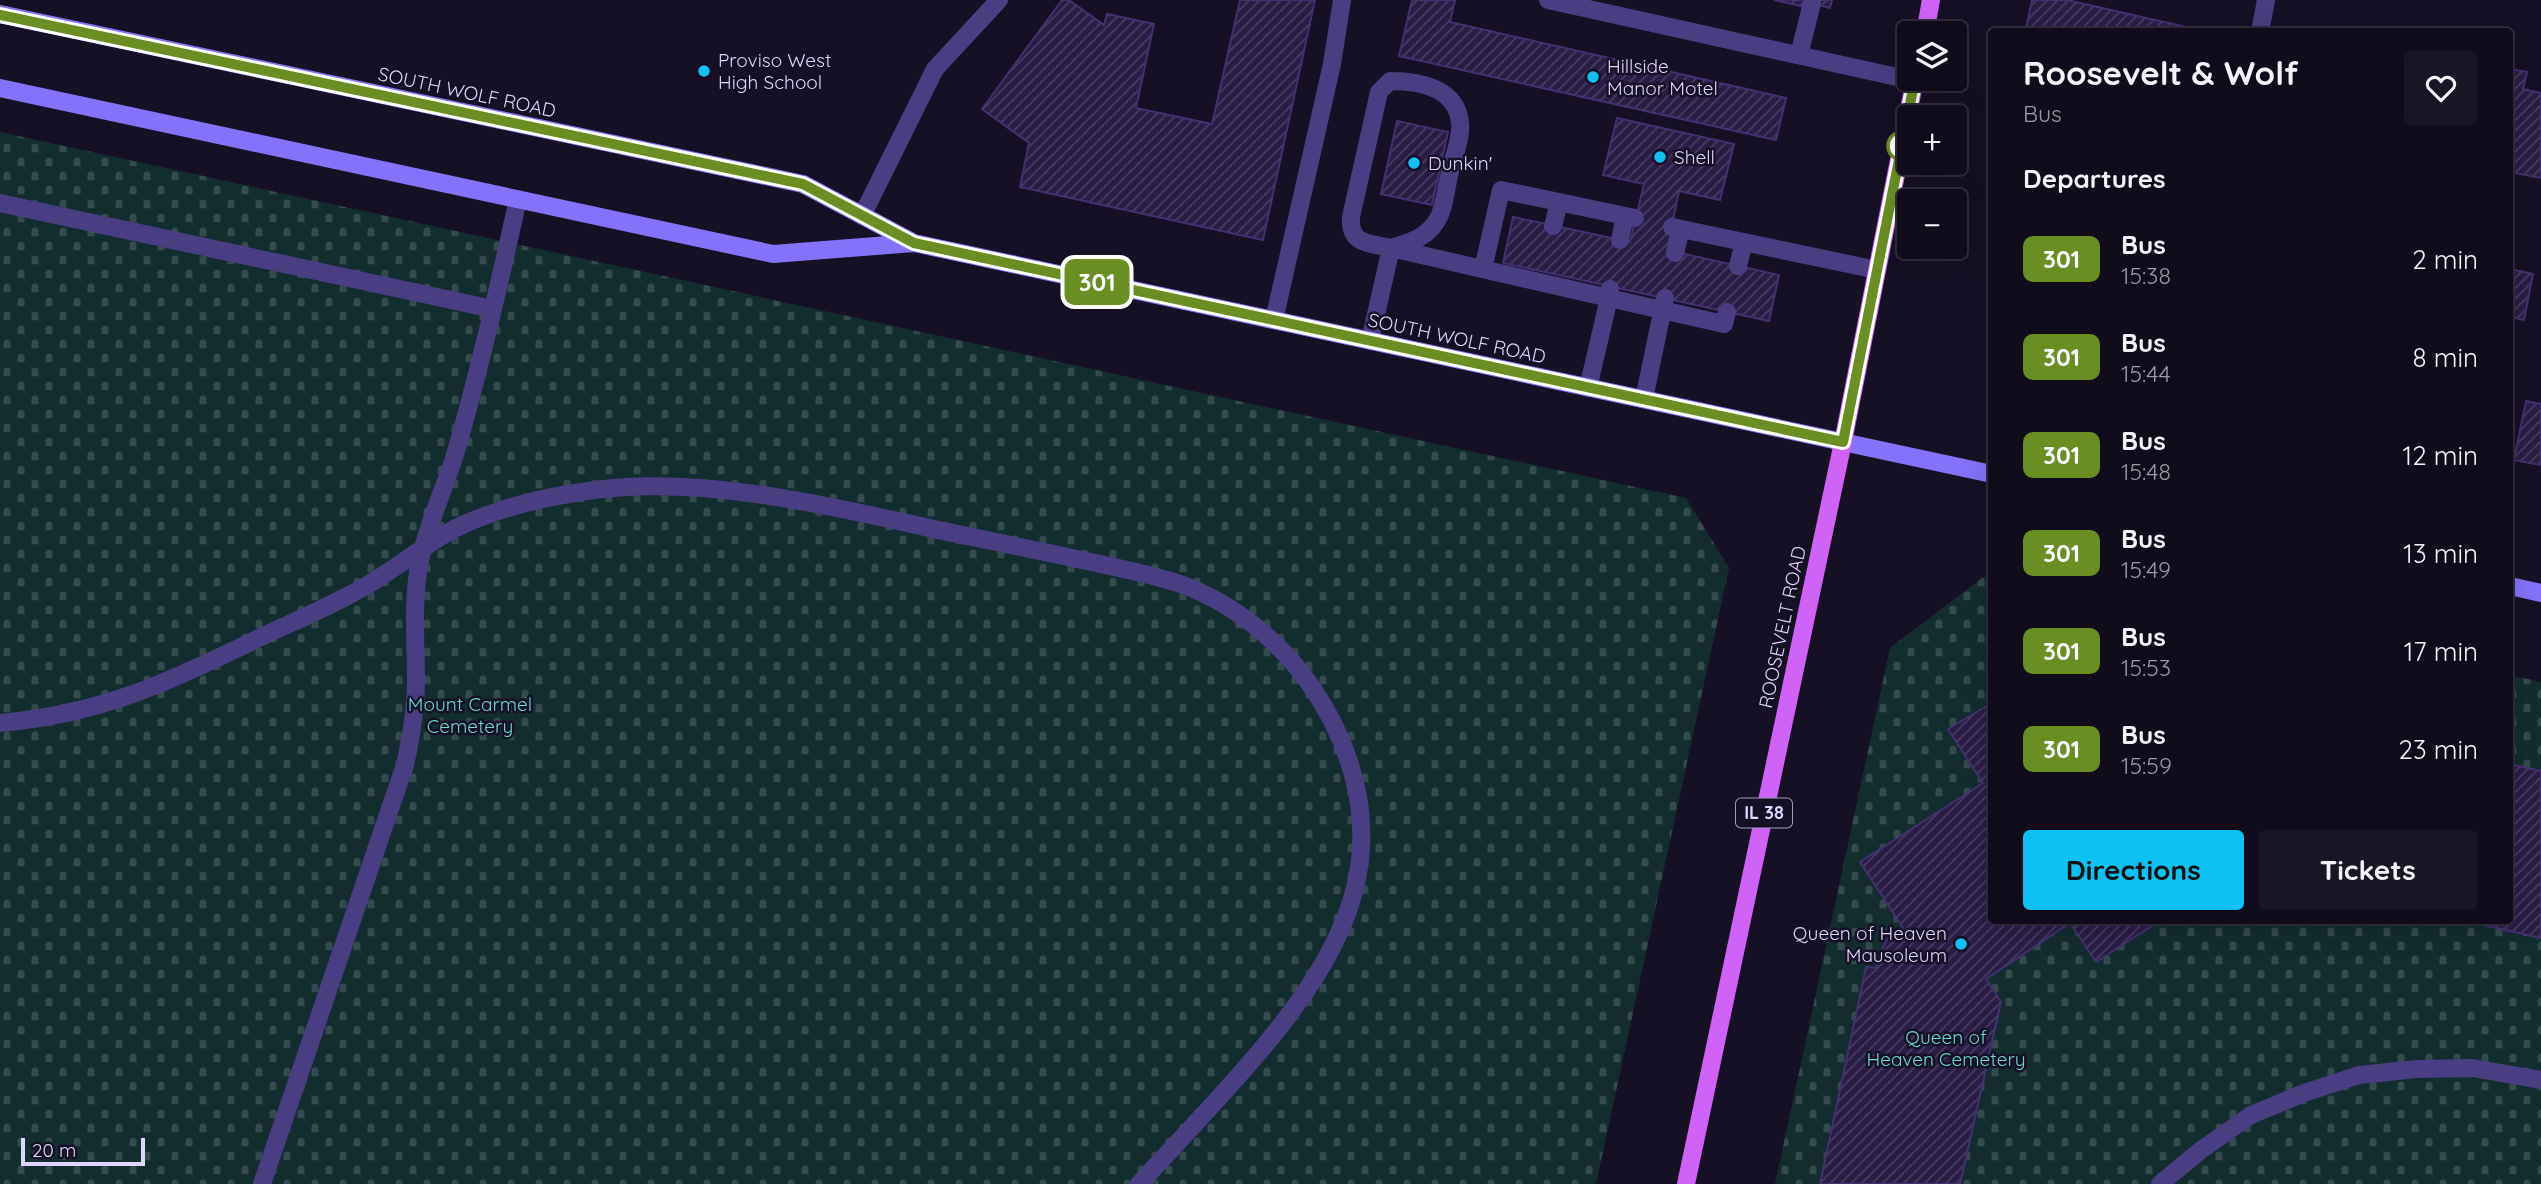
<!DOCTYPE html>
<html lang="en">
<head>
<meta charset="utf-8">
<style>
  body { margin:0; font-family:Quicksand,sans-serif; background:#191524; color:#f1f3f6; height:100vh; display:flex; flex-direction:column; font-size:26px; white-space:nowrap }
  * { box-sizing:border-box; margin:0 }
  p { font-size:23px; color:#9c9ba3 }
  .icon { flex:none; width:38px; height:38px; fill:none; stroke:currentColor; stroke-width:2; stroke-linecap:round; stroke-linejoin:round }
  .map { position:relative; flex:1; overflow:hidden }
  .side { position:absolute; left:1988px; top:28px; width:525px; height:896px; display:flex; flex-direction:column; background:#100c1b; border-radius:7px; box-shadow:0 7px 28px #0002,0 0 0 2px #302c3a }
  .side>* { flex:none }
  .badge { padding:0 14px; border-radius:10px; font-size:24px; line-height:46px }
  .controls { position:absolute; left:1897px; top:21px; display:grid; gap:14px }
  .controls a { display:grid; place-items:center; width:70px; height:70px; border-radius:7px; background:#100c1b; box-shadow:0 7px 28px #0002,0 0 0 2px #302c3a; font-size:35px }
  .scale { position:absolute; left:21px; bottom:18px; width:124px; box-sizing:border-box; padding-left:7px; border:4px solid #dfd6fd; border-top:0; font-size:19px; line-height:24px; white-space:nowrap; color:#dfd6fd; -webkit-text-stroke:5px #161024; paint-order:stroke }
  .map>.badge { position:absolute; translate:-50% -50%; box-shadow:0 0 0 4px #fff }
  h2 { padding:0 35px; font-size:26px; line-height:63px }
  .round { display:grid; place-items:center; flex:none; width:74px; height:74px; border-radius:7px; background:#191524 }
  .headline { display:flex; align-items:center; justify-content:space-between; height:119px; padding:0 35px }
  h1 { font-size:33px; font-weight:800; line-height:52px }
  .action { display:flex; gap:14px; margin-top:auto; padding:14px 35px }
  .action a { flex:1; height:80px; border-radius:7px; background:#0dc1f2; color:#111; font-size:28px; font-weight:800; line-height:80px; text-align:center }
  .action a+a { background:#191524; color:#f1f3f6 }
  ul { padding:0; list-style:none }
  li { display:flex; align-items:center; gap:21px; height:98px; padding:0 35px }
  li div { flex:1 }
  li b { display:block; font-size:26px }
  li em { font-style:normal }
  li .badge { min-width:77px; font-weight:700; text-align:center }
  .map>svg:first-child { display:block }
</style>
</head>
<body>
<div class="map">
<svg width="2541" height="1184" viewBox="0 0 2541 1184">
  <defs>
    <pattern id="cemetery-stones" width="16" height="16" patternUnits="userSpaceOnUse" patternTransform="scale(1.75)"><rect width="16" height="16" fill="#132c2e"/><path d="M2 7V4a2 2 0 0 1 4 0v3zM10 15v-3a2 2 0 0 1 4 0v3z" fill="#354a4d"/></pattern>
    <pattern id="building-hatch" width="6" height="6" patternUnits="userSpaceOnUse" patternTransform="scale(1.75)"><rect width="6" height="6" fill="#291d44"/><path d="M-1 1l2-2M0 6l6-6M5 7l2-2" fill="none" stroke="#483d60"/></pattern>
  </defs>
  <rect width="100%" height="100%" fill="#161024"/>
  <path fill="url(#cemetery-stones)" d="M0 132 1686 498 1729 568 1596 1184H0Z
    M1991 571 1992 920H2510V675L2541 682V1184H1775L1890 648Z"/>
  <path fill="url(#building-hatch)" stroke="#44306f" stroke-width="2" d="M1062 0H1069L1104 25 1107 14 1154 24 1136 108 1212 124 1240 0H1315L1263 240 1020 187 1029 143 982 109Z
    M1412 0H1455L1450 22 1786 98 1776 140 1399 56Z
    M1412 0H1455L1450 22 1786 98 1776 140 1399 56Z
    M1774 0H1832L1830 8 1807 2 1806 7Z
    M1774 0H1832L1830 8 1807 2 1806 7Z
    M2032 0H2067L2208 32H2035L2026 28Z
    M2510 69 2527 72 2523 89 2541 93V178L2510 172Z
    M1617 118 1734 144 1720 200 1679 191 1667 250 1779 275 1769 321 1503 263 1513 217 1630 242 1644 184 1603 175Z
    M1397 121 1448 132 1432 205 1381 194Z
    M2510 269 2533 274 2524 320 2510 317Z
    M2526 401 2541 404V465L2514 460Z
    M1992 703V920L2158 922 2096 962 2070 923 1986 979 2001 1002 1960 1184H1820L1866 967 1876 968 1881 951 1888 938 1903 928 1860 862 1983 783 1948 729Z
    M2510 764 2541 771V938L2461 920H2510Z"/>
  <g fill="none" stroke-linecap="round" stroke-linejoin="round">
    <path stroke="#483e81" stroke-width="18" d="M1548 0 1915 81
      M2260 32 2266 0
      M1799 55 1812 3
      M0 203 493 309
      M862 216 935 69 999 0
      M1553 226 1559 203
      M1672 227 1877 270
      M1620 240 1625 216
      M1391 248C1409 242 1425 239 1436 222 1444 211 1446 189 1449 176 1452 160 1462 139 1460 123 1457 88 1420 81 1390 81L1379 92 1351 217C1349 245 1369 243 1391 248L1609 298 1588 388
      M1675 253 1681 229
      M1738 266 1744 242
      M1483 269 1501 190 1635 218
      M1610 289 1609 298 1724 324 1727 312
      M1274 320 1332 64 1342 0
      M1370 341 1391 248
      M1644 399 1665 298
      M0 723C100 714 167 683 255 640 288 624 322 610 355 592 390 574 420 547 456 528 494 510 540 498 581 492 702 471 847 511 967 536 1016 546 1065 556 1114 567 1140 573 1166 578 1191 588 1253 614 1303 663 1333 723 1397 852 1345 950 1260 1051 1222 1096 1180 1140 1139 1184
      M262 1184 405 765C411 737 416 710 416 681 416 637 411 591 423 548 431 518 444 488 454 458 479 373 499 286 518 199
      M2160 1184 2201 1150 2251 1115 2304 1093 2359 1075 2417 1069 2472 1068 2541 1080"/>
    <path stroke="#8472f8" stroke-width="18" d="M0 14 803 184 914 243 1992 474
      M0 88 773 254 914 243
      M2510 586 2541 593"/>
    <path stroke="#d063f7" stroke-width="18" d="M1925 33 1931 0
      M1686 1184 1843 442 1915 79"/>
  </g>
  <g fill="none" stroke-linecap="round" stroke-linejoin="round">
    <defs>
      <path id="line" d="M0 15 803 184 914 243 1843 442 1915 79"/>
    </defs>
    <use href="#line" stroke="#fff" stroke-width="16"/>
    <use href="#line" stroke="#6b8e23" stroke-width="10"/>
  </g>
  <g fill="#0dc1f2" stroke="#161024" stroke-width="2.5">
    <circle cx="704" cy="71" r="7"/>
    <circle cx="1593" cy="77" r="7"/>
    <circle cx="1660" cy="157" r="7"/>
    <circle cx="1414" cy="163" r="7"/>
    <circle cx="1961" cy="944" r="7"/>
  </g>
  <circle fill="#fff" stroke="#6b8e23" stroke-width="3.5" cx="1902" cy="146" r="14"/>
  <g text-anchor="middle" stroke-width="5" stroke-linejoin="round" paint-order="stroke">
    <rect fill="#161024" stroke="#a39bbc" stroke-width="2" x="1736" y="798.5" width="56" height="29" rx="5"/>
    <g font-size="18" font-weight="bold" fill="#dfd6fd">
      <text x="1764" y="819">IL 38</text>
    </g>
    <g font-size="19" fill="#dfd6fd" stroke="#161024" text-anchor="start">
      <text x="718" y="67">Proviso West<tspan x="718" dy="22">High School</tspan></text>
      <text x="1607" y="73">Hillside<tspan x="1607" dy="22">Manor Motel</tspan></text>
      <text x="1674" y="164">Shell</text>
      <text x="1428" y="170">Dunkin'</text>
      <text x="1947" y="940" text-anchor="end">Queen of Heaven<tspan x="1947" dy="22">Mausoleum</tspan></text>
    </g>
    <g font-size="19" fill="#dfd6fd" stroke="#161024">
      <text transform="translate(467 92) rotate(12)" y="7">SOUTH WOLF ROAD</text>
      <text transform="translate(1457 338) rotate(12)" y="7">SOUTH WOLF ROAD</text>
      <text transform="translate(1782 627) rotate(-78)" y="7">ROOSEVELT ROAD</text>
    </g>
    <g font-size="19" fill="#65d9ca" stroke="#161024">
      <text x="470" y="711">Mount Carmel<tspan x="470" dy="22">Cemetery</tspan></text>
      <text x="1946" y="1044">Queen of<tspan x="1946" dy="22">Heaven Cemetery</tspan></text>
    </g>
  </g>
</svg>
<div class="controls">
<a><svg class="icon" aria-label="layers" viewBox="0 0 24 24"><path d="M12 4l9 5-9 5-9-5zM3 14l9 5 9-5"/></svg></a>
<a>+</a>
<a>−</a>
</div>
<div class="scale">20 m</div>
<b class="badge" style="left:1097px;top:282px;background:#6b8e23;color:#fff">301</b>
<section class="side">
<div class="headline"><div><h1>Roosevelt &amp; Wolf</h1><p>Bus</p></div><a class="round"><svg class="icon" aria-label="heart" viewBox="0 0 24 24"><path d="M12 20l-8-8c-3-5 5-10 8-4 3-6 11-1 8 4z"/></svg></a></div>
<h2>Departures</h2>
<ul>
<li><span class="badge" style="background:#6b8e23;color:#fff">301</span><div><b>Bus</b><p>15:38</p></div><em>2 min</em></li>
<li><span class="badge" style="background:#6b8e23;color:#fff">301</span><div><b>Bus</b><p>15:44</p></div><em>8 min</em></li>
<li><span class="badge" style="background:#6b8e23;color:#fff">301</span><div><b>Bus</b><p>15:48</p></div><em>12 min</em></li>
<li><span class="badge" style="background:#6b8e23;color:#fff">301</span><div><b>Bus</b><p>15:49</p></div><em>13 min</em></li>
<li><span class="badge" style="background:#6b8e23;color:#fff">301</span><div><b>Bus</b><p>15:53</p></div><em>17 min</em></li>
<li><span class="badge" style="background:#6b8e23;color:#fff">301</span><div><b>Bus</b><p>15:59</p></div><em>23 min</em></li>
</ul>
<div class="action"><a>Directions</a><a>Tickets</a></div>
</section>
</div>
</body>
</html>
